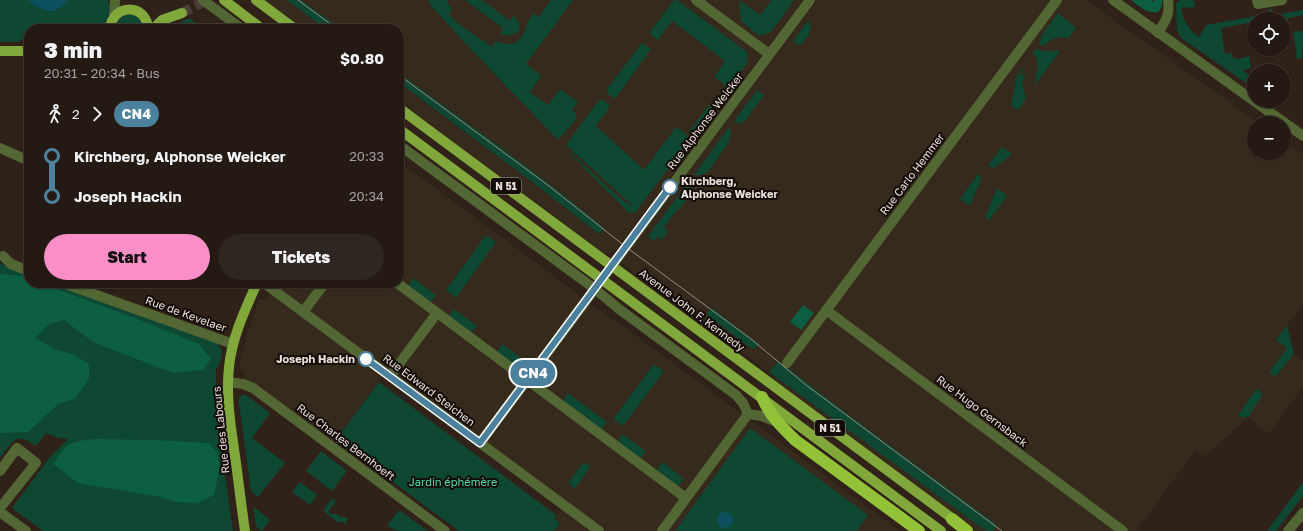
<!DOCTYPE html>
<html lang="en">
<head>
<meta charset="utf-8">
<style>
  body { margin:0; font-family:"Golos Text",sans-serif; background:#302621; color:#f1f3f6; height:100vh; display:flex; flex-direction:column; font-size:15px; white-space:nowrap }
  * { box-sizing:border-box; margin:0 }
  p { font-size:13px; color:#a3a0a0 }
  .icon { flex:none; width:22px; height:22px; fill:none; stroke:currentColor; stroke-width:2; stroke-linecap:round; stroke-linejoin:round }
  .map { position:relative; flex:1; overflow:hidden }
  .drawer { position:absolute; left:24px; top:24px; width:380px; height:264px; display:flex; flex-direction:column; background:#241913; border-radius:16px; box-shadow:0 1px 3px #0004,0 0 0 1px #413833 }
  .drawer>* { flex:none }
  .badge { padding:0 8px; border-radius:13px; font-size:14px; line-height:26px }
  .controls { position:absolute; left:1247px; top:12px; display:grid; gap:8px }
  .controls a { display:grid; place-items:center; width:44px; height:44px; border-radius:50%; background:#241913; box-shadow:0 1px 3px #0004,0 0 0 1px #413833; font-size:20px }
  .map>.badge { position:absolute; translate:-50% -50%; box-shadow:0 0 0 2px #fff }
  .legs { display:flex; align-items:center; gap:6px; height:44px; padding:0 20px; font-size:13px }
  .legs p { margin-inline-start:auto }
  .summary { display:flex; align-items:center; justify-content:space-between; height:68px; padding:0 20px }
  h1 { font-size:22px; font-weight:800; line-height:30px }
  .button { display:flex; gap:8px; margin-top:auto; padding:8px 20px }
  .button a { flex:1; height:46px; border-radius:24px; background:#fa8fc8; color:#111; font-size:16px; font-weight:800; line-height:46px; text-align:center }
  .button a+a { background:#302621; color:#f1f3f6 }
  ul { padding:0 20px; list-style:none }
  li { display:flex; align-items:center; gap:14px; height:40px; font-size:15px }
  li i { display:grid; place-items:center; width:6px; height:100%; margin:0 5px; background:currentColor }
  li i::after { content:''; width:10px; height:10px; margin:-5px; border:3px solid; border-radius:50%; background:#241913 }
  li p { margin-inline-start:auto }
  li:first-child i { background:linear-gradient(#0000 50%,currentColor 0) }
  li:last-child i { background:linear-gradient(currentColor 50%,#0000 0) }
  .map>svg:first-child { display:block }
</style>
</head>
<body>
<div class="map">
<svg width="1303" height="531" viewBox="0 0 1303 531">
  <rect width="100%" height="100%" fill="#302119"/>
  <path fill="#352a1b" d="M256 0H803L761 55 618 248 613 252 603 254 399 108V29H295Z
    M817 0H1086L1259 123H1254V153H1284V141L1303 154V305L1287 325 1294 354 1303 361V387L1269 434 1248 418 1205 456 1196 449 1136 531H971L771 384 776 377 621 263Z
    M399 161 566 285 586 301 638 337 900 531H554L560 523 554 518 563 505 385 373 331 446 243 384 244 373 239 368 246 338 259 299 265 301 278 283H399Z"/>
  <path fill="#0e4732" d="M0 0H108C112 10 107 20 103 29H29V37L23 38 19 42H0Z
    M287 0H301L341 29H326Z
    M430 0H447L448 4 452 9 449 15 460 25 492 47 495 41C526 52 522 29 533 13L539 17 551 0H573L526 64 541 76 530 92 548 105 560 89 578 102 572 110 576 113V119L558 140 465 43 428 2Z
    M465 0H482L510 21 513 16C529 28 514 39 500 34L503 28Z
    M674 0H677L747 52 748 62 728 90 723 86 724 84 714 77 725 61 672 21 658 40 651 35 650 32Z
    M739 0 760 15 772 0H794L771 32 759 36 741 21Z
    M1180 0H1194L1195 7 1181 8C1183 20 1189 31 1199 37L1206 25 1256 16V19H1254V22L1221 28 1225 54 1232 53 1233 58 1238 59 1249 56 1251 68 1244 70V72L1251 76 1246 83 1181 38 1177 30 1176 6V3Z
    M1269 9H1272L1274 15 1303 10V15L1288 18V22L1284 24V19C1276 19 1271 18 1269 9Z
    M1058 13 1076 28 1069 38C1056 37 1054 37 1045 45H1039L1042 35Z
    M131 14C139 16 142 21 144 29H116C117 20 122 15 131 14Z
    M189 18 204 29H168Z
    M808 21 811 25 809 35 800 46 793 41Z
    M1303 31 1302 58 1297 59 1293 32Z
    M642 43 651 49 615 99 608 94 607 89Z
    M1036 49 1043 51H1060L1035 85C1035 74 1042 63 1033 53Z
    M1022 68 1023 69 1020 74 1023 76 1026 72 1022 83 1026 98 1019 110 1011 106 1017 75Z
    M406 78C472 127 540 174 604 228L599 234 535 184 401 84Z
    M757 90 764 95 745 121 739 124 734 121Z
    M599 100H603L610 106 596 126 644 170 676 127 691 138 635 213 628 212 570 154 569 151 615 194 631 206 632 205 566 145Z
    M709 105 714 108 694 135 689 131Z
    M729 127 731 133 729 142 709 170 702 175H694Z
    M1002 147 1012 154 993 169 988 165Z
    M978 174 982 177 970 206 960 199Z
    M689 181 693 187 691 193 679 210H677L664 227 668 231 662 240 657 237 654 241 648 236Z
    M997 188 1007 196 989 220 985 217Z
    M486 235 496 242 456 298 446 290Z
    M0 263 29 274V283H55L215 341 219 346 222 351 220 363 216 369V398L218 426 233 531H43L12 508 50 457 68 439 59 438 46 433 36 446C15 431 13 441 0 458Z
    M413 278 436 295 432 301 429 302 408 286Z
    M712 308 760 345 752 349 706 314Z
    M454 309 477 326 471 332 449 317V315Z
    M1287 325 1294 354 1275 377 1269 372 1287 348 1276 340Z
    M502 344 524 360 519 366 517 367 497 352Z
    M779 361 846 413 997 525 993 531H986L769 372Z
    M654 364 664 371 623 426 613 419Z
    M379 382 556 515 554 518 560 523 554 531H459L336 440Z
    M1256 389 1263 394 1249 416 1243 418 1238 415Z
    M568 393 607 422 602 429 563 401Z
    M242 395H246L270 413 252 438 285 463 258 497 251 491 239 403V398Z
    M750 428 868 515 857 531H675Z
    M623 434 646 451 642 457H638L620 444 618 440Z
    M321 451 347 471 332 491 306 471Z
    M662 462 684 479 679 485H676L657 470Z
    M586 463 589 465V469L575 489 568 483 582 464Z
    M300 482 317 495 310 505 292 492Z
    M1303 482V496L1276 531H1267Z
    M332 498 336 501 328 512 333 515 335 513 342 518 344 516 348 519 345 524 341 521 339 523 323 511Z
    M253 506 270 520 262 531 256 526Z
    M399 510 428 531H398L387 526Z"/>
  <path fill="#0d5f42" d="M1131 0H1151L1154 2V0H1162C1163 5 1161 8 1158 12 1147 14 1139 6 1131 0Z
    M0 274 24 276 29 278V283H41L140 320 199 344 211 359 203 370 173 373 93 342 64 320 49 324 35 338 55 349 74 355 89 364V379L75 399 59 403 28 432 0 433Z
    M803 305 814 313 801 330 790 322Z
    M95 439 155 440 208 443C211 446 215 449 217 453 222 465 217 482 214 495L196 503 176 502 156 496 78 483 53 464C69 442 68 442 95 439Z"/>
  <path fill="#0c4f5e" d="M28 0H67V2C64 4 60 8 56 10 48 14 34 5 28 0Z
    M717 520a8 8 0 1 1 16 0a8 8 0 1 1-16 0Z"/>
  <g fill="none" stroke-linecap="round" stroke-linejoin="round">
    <path stroke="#4c3e36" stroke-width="10" stroke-dasharray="10 5" stroke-linecap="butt" d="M182 13 207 0"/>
    <path stroke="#536735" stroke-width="10" d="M203 0 242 29
      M696 0 769 54
      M1113 0 1254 101
      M1257 0 1258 4 1282 0
      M114 18 115 0
      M1158 33C1166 20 1170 15 1168 0
      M1254 101 1303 136
      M399 145 595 289 619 309 736 395 743 403 748 414
      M0 148 29 161
      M3 256 11 264 29 271
      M63 283 233 344
      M264 283 599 531
      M397 283 686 498
      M826 310 1123 531
      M303 312 325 283
      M787 363 1057 0
      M390 376 437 313
      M228 382 243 384 253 388 445 531
      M748 414 762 416 777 422
      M480 443 810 0
      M0 471 17 448 36 463 0 508
      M0 512 26 531
      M662 531 748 414
      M1288 531 1303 513"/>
    <path stroke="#81a83a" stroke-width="10" d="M224 0 262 29
      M256 0 295 29
      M110 29C112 3 147 3 148 29
      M153 29 162 20 182 13
      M0 51H29
      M399 108 957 522
      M399 129 941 531
      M245 531C241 504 238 476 234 449 230 422 226 394 229 367 232 337 245 310 257 283"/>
    <path stroke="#92c238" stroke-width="12" d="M762 397C770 416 781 426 795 440L919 531
      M952 519 967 531"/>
    <path stroke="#988b84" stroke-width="1" d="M298 0 337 29
      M399 75 549 186 626 247 751 339 806 385 1002 531"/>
  </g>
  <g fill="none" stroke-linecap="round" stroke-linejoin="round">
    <defs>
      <path id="line-1" d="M366 359 480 443 670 187"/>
    </defs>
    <use href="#line-1" stroke="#fff" stroke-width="9"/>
    <use href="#line-1" stroke="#4c819e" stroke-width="6"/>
  </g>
  <g fill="#fff" stroke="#4c819e" stroke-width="2">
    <circle cx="670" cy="187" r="7"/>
    <circle cx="366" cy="359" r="7"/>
  </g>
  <g text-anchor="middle" stroke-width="4" stroke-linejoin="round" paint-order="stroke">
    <g fill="#130c09" stroke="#aaa09b" stroke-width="1">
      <rect x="491" y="178" width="30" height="16" rx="3"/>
      <rect x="815" y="420" width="30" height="16" rx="3"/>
    </g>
    <g font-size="10" font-weight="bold" fill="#ebe0da">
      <text x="506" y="190">N 51</text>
      <text x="830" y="432">N 51</text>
    </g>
    <g font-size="11" fill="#ebe0da" stroke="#130c09">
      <text transform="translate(705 121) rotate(-53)" y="4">Rue Alphonse Weicker</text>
      <text transform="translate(912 174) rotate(-53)" y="4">Rue Carlo Hemmer</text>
      <text transform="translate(692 310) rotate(37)" y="4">Avenue John F. Kennedy</text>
      <text transform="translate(186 314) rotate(20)" y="4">Rue de Kevelaer</text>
      <text transform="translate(429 390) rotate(37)" y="4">Rue Edward Steichen</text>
      <text transform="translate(982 411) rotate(37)" y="4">Rue Hugo Gernsback</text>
      <text transform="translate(221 430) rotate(-96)" y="4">Rue des Labours</text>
      <text transform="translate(346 442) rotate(37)" y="4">Rue Charles Bernhoeft</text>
    </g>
    <g font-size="11" font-weight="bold" fill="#ebe0da" stroke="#130c09" text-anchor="start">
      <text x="681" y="185">Kirchberg,<tspan x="681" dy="13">Alphonse Weicker</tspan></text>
      <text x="355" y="363" text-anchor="end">Joseph Hackin</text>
    </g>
    <g font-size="11" fill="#5adea9" stroke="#130c09">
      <text x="453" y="486">Jardin éphémère</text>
    </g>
  </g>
</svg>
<div class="controls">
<a><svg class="icon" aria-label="locate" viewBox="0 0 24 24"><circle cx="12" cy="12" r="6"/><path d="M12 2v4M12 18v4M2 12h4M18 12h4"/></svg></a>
<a>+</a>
<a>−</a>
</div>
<b class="badge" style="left:533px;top:373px;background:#4c819e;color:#fff">CN4</b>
<section class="drawer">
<div class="summary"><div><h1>3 min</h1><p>20:31 – 20:34 · Bus</p></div><b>$0.80</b></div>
<div class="legs"><svg class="icon" aria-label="walk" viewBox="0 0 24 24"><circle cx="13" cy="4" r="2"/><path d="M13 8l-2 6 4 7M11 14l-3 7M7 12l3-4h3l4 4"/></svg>2<svg class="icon" aria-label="forward" viewBox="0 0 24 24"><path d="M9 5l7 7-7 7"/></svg><b class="badge" style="background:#4c819e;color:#fff">CN4</b></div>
<ul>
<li><i style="color:#4c819e"></i><b>Kirchberg, Alphonse Weicker</b><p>20:33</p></li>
<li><i style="color:#4c819e"></i><b>Joseph Hackin</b><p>20:34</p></li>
</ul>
<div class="button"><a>Start</a><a>Tickets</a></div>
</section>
</div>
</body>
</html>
